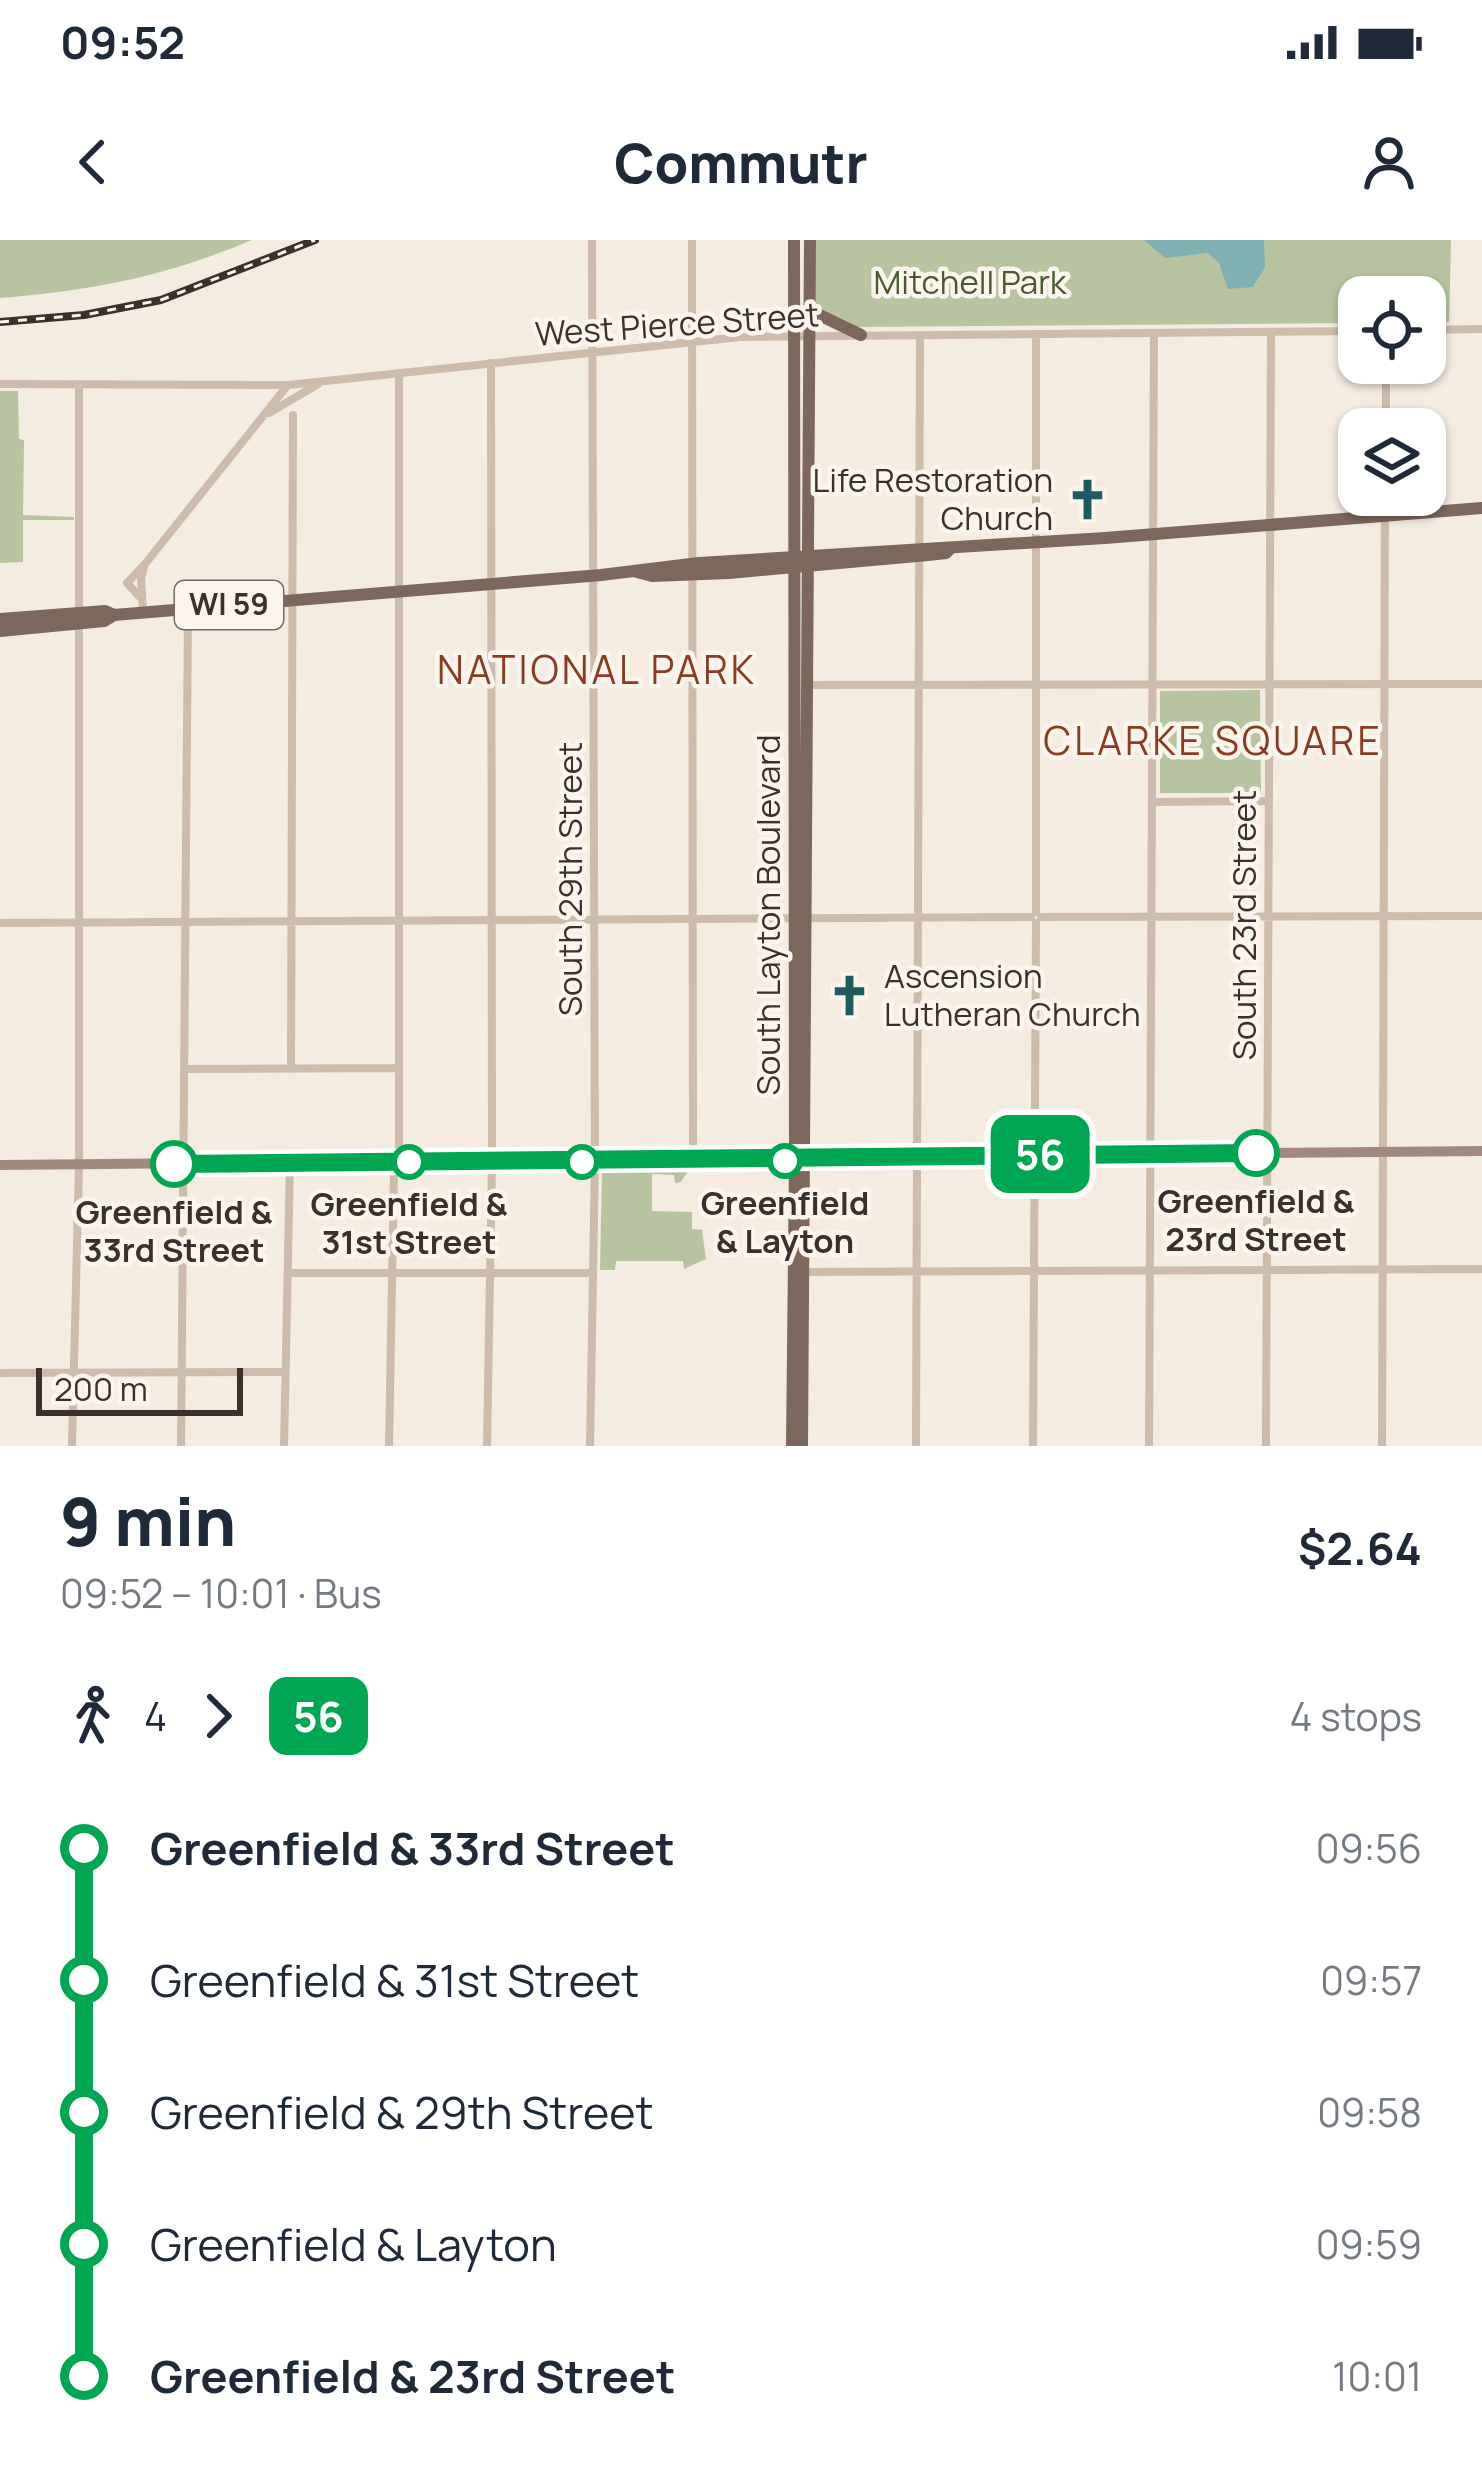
<!DOCTYPE html>
<html lang="en">
<head>
<meta charset="utf-8">
<style>
  body { margin:0; font-family:Manrope,sans-serif; background:#f2f2f3; color:#1f2937; height:100vh; display:flex; flex-direction:column; font-size:45px; white-space:nowrap }
  * { box-sizing:border-box; margin:0 }
  p { font-size:39px; color:#747a83 }
  .icon { flex:none; width:66px; height:66px; fill:none; stroke:currentColor; stroke-width:2; stroke-linecap:round; stroke-linejoin:round }
  .map { position:relative; height:1206px; overflow:hidden }
  .sheet { display:flex; flex-direction:column; background:#fff; flex:1 }
  .sheet>* { flex:none }
  .badge { padding:0 24px; border-radius:18px; font-size:42px; line-height:78px }
  .tools { position:absolute; left:1338px; top:36px; display:grid; gap:24px }
  .tools a { display:grid; place-items:center; width:108px; height:108px; border-radius:24px; background:#fff; box-shadow:0 3px 9px #0004; font-size:60px }
  .scale { position:absolute; left:36px; bottom:30px; width:207px; box-sizing:border-box; padding-left:12px; border:6px solid #3b302b; border-top:0; font-size:33px; line-height:42px; white-space:nowrap; color:#3b302b; -webkit-text-stroke:9px #fbf5ee; paint-order:stroke }
  .map>.badge { position:absolute; translate:-50% -50%; box-shadow:0 0 0 6px #fff }
  .legs { display:flex; align-items:center; gap:18px; height:132px; padding:0 60px; font-size:39px }
  .legs p { margin-inline-start:auto }
  .overview { display:flex; align-items:center; justify-content:space-between; height:204px; padding:0 60px }
  h1 { font-size:66px; font-weight:800; line-height:90px }
  ul { padding:0 60px; list-style:none }
  li { display:flex; align-items:center; gap:42px; height:132px; font-size:45px }
  li i { display:grid; place-items:center; width:18px; height:100%; margin:0 15px; background:currentColor }
  li i::after { content:''; width:30px; height:30px; margin:-15px; border:9px solid; border-radius:50%; background:#fff }
  li p { margin-inline-start:auto }
  li:first-child i { background:linear-gradient(#0000 50%,currentColor 0) }
  li:last-child i { background:linear-gradient(currentColor 50%,#0000 0) }
  .status { display:flex; justify-content:space-between; align-items:center; height:84px; padding:0 60px; background:#fff; direction:ltr }
  .status svg { height:33px; fill:currentColor }
  header { display:flex; justify-content:space-between; align-items:center; height:156px; padding:0 60px; background:#fff; font-size:54px; font-weight:800 }
  .map>svg:first-child { display:block }
</style>
</head>
<body>
<div class="status"><b>09:52</b><svg viewBox="0 0 49 12"><path d="M0 12V9h3v3zM5 12V6h3v6zM10 12V3h3v9zM15 12V0h3v12zM26 1h20v11H26zM47 4h2v5h-2z"/></svg></div>
<header><svg class="icon" aria-label="back" viewBox="0 0 24 24"><path d="M15 5l-7 7 7 7"/></svg>Commutr<svg class="icon" aria-label="person" viewBox="0 0 24 24"><circle cx="12" cy="8" r="4"/><path d="M4 21q1-7 8-7t8 7"/></svg></header>
<div class="map">
<svg width="1482" height="1206" viewBox="0 0 1482 1206">
  <rect width="100%" height="100%" fill="#f4ebe1"/>
  <path fill="#b8c4a0" d="M0 0H252C164 37 95 50 0 58Z
    M816 0H1451L1449 82 1425 83V57H1359V83L855 87 814 67Z
    M0 151H18L19 199 24 200 23 275 74 277V280H23V322L0 323Z
    M1260 450 1261 553H1160V451Z
    M602 931H688L681 942 675 943 674 935 652 934V971L692 972V989L702 990 706 1019 684 1029 683 1021H616L615 1030H600Z"/>
  <path fill="#7fb0b2" d="M1144 0H1264L1265 27 1253 47 1228 49 1219 23 1208 13 1165 18Z"/>
  <g fill="none" stroke-linecap="round" stroke-linejoin="round">
    <path stroke="#cdbbac" stroke-width="8" d="M692 0 693 921
      M1425 90 1482 89
      M1386 123V189
      M0 144 288 145 740 97 1359 91
      M269 173 318 144
      M140 357 127 343 144 325
      M143 372 141 338 145 324 287 146
      M806 445 1482 444
      M1154 562 1269 561
      M1036 672V94
      M1041 677 1482 676
      M0 683 1031 677
      M186 829 399 828
      M291 829 293 175
      M800 1032 1482 1029
      M288 1033H593
      M0 1133 285 1132
      M72 1206 79 925V144
      M181 1206 188 370
      M284 1206 290 923
      M389 1206 394 932 399 911V133
      M487 1206 492 922 491 123
      M590 1206 595 922 592 0
      M916 1206 920 95
      M1033 1206 1036 683
      M1149 1206 1154 93
      M1266 1206 1271 93
      M1382 1206 1385 255"/>
    <path stroke="#a18a7d" stroke-width="10" d="M0 925 1482 911"/>
    <path stroke="#7d675c" stroke-width="12" d="M811 71 861 95
      M637 332 652 336 729 333 928 315 946 313 951 308
      M0 379 105 371 114 375 601 335 699 323 1105 298 1482 268
      M0 391 104 381 114 375
      M792 1206 795 920 794 0
      M802 1206 810 0"/>
    <defs>
      <path id="rail" d="M0 82 84 75 161 60 315 0"/>
    </defs>
    <use href="#rail" stroke="#3b302b" stroke-width="8"/>
    <use href="#rail" stroke="#fbf5ee" stroke-width="3" stroke-dasharray="9" stroke-linecap="butt"/>
  </g>
  <g fill="none" stroke-linecap="round" stroke-linejoin="round">
    <defs>
      <path id="line-1" d="M174 924 1256 913"/>
    </defs>
    <use href="#line-1" stroke="#fff" stroke-width="27"/>
    <use href="#line-1" stroke="#00a651" stroke-width="18"/>
  </g>
  <defs>
    <symbol id="church-bare" viewBox="-9 -9 18 18"><path d="M-1.2-6h2.4v3.5h3.3v2.4h-3.3V6h-2.4V-.1h-3.3v-2.4h3.3Z" fill="#1f5a5e" stroke="#fbf5ee" stroke-width="2.5" paint-order="stroke"/></symbol>
  </defs>
  <g fill-rule="evenodd">
    <use href="#church-bare" x="1058" y="230" width="59" height="59"/>
    <use href="#church-bare" x="820" y="726" width="59" height="59"/>
  </g>
  <g fill="#fff" stroke="#00a651" stroke-width="6">
    <circle cx="1256" cy="913" r="21"/>
    <circle cx="785" cy="921" r="15"/>
    <circle cx="409" cy="922" r="15"/>
    <circle cx="582" cy="922" r="15"/>
    <circle cx="174" cy="924" r="21"/>
  </g>
  <g text-anchor="middle" stroke-width="9" stroke-linejoin="round" paint-order="stroke">
    <rect fill="#fbf5ee" stroke="#756b66" stroke-width="3" x="175" y="341" width="108" height="48" rx="9"/>
    <g font-size="30" font-weight="bold" fill="#3b302b">
      <text x="229" y="375">WI 59</text>
    </g>
    <g font-size="33" fill="#4a5a2e" stroke="#fbf5ee">
      <text x="970" y="54">Mitchell Park</text>
    </g>
    <g font-size="33" fill="#3b302b" stroke="#fbf5ee">
      <text transform="translate(677 84) rotate(-4)" y="12">West Pierce Street</text>
      <text transform="translate(570 639) rotate(-90)" y="12">South 29th Street</text>
      <text transform="translate(768 675) rotate(-90)" y="12">South Layton Boulevard</text>
      <text transform="translate(1244 685) rotate(-90)" y="12">South 23rd Street</text>
    </g>
    <g font-size="33" fill="#3b302b" stroke="#fbf5ee" text-anchor="end">
      <text x="1053" y="252">Life Restoration<tspan x="1053" dy="38">Church</tspan></text>
      <text x="884" y="748" text-anchor="start">Ascension<tspan x="884" dy="38">Lutheran Church</tspan></text>
    </g>
    <g font-size="33" font-weight="bold" fill="#3b302b" stroke="#fbf5ee">
      <text x="1256" y="973">Greenfield &amp;<tspan x="1256" dy="38">23rd Street</tspan></text>
      <text x="785" y="975">Greenfield<tspan x="785" dy="38">&amp; Layton</tspan></text>
      <text x="409" y="976">Greenfield &amp;<tspan x="409" dy="38">31st Street</tspan></text>
      <text x="174" y="984">Greenfield &amp;<tspan x="174" dy="38">33rd Street</tspan></text>
    </g>
    <g font-size="39" letter-spacing="3" fill="#8c3b22" stroke="#fbf5ee">
      <text x="597" y="444">NATIONAL PARK</text>
      <text x="1213" y="515">CLARKE SQUARE</text>
    </g>
  </g>
</svg>
<div class="tools">
<a><svg class="icon" aria-label="locate" viewBox="0 0 24 24"><circle cx="12" cy="12" r="6"/><path d="M12 2v4M12 18v4M2 12h4M18 12h4"/></svg></a>
<a><svg class="icon" aria-label="layers" viewBox="0 0 24 24"><path d="M12 4l9 5-9 5-9-5zM3 14l9 5 9-5"/></svg></a>
</div>
<div class="scale">200 m</div>
<b class="badge" style="left:1040px;top:914px;background:#00a651;color:#fff">56</b>
</div>
<section class="sheet">
<div class="overview"><div><h1>9 min</h1><p>09:52 – 10:01 · Bus</p></div><b>$2.64</b></div>
<div class="legs"><svg class="icon" aria-label="walk" viewBox="0 0 24 24"><circle cx="13" cy="4" r="2"/><path d="M13 8l-2 6 4 7M11 14l-3 7M7 12l3-4h3l4 4"/></svg>4<svg class="icon" aria-label="forward" viewBox="0 0 24 24"><path d="M9 5l7 7-7 7"/></svg><b class="badge" style="background:#00a651;color:#fff">56</b><p>4 stops</p></div>
<ul>
<li><i style="color:#00a651"></i><b>Greenfield &amp; 33rd Street</b><p>09:56</p></li>
<li><i style="color:#00a651"></i><span>Greenfield &amp; 31st Street</span><p>09:57</p></li>
<li><i style="color:#00a651"></i><span>Greenfield &amp; 29th Street</span><p>09:58</p></li>
<li><i style="color:#00a651"></i><span>Greenfield &amp; Layton</span><p>09:59</p></li>
<li><i style="color:#00a651"></i><b>Greenfield &amp; 23rd Street</b><p>10:01</p></li>
</ul>
</section>
</body>
</html>
